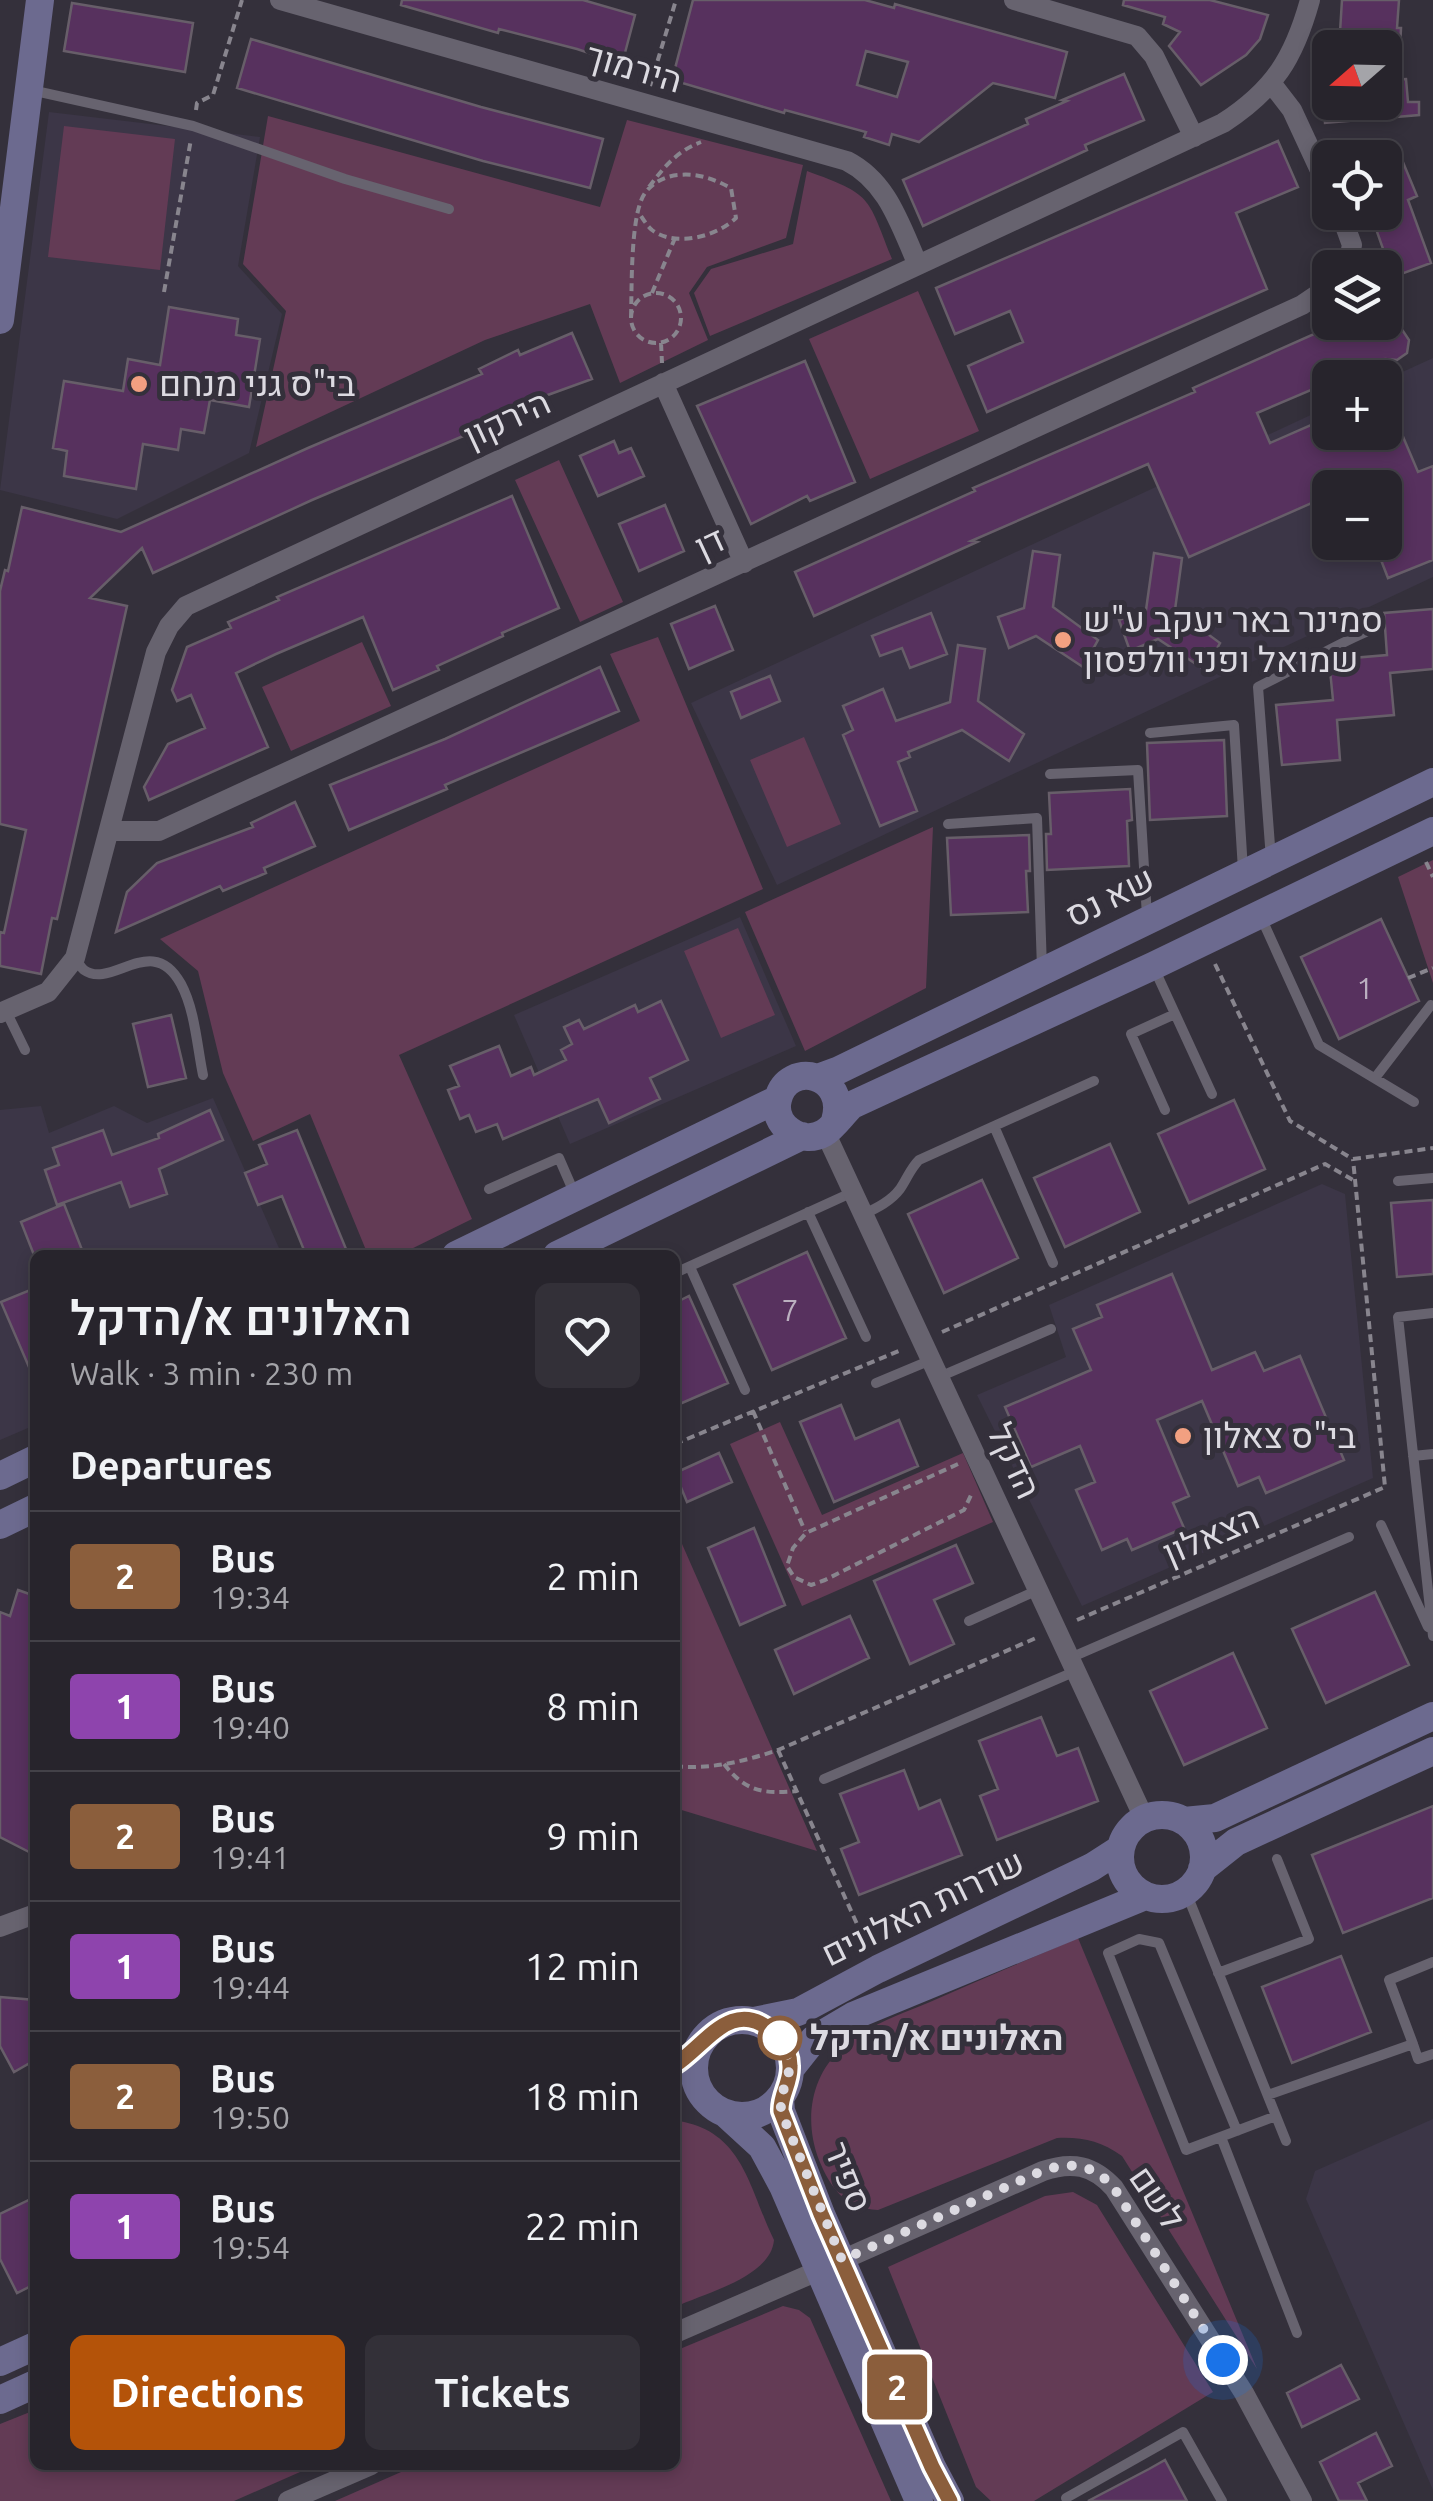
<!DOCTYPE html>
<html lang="en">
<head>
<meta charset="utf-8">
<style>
  body { margin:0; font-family:Ubuntu,Heebo,sans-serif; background:#333038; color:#f1f3f6; height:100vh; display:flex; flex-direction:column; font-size:38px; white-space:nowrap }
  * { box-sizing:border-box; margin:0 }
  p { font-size:32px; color:#a4a4a9 }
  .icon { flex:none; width:55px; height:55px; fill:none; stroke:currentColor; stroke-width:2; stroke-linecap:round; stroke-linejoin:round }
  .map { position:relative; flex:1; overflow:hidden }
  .sheet { position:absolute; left:30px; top:1250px; width:650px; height:1220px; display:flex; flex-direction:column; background:#27242c; border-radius:15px; box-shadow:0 5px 15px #0003,0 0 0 2px #434148 }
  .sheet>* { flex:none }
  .badge { padding:0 20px; border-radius:8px; font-size:35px; line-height:65px }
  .needle { width:65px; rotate:250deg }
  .buttons { position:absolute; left:1312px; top:30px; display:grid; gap:20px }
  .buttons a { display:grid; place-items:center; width:90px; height:90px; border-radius:15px; background:#27242c; box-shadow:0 5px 15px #0003,0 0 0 2px #434148; font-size:50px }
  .you { position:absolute; width:50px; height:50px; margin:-25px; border:8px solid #fff; border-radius:50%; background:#1a73e8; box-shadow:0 0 0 15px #1a73e833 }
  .map>.badge { position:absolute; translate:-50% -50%; box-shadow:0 0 0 5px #fff }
  h2 { padding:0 40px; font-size:38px; line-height:90px }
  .round { display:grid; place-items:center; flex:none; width:105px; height:105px; border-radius:15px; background:#333038 }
  .headline { display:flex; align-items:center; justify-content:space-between; height:170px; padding:0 40px }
  h1 { font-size:48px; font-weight:600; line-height:75px }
  .action { display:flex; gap:20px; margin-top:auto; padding:20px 40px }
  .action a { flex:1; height:115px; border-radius:15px; background:#b45309; color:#fff; font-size:40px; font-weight:600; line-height:115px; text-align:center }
  .action a+a { background:#333038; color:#f1f3f6 }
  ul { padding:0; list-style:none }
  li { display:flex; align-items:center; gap:30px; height:130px; padding:0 40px; border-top:2px solid #434148 }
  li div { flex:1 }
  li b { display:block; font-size:38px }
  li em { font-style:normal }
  li .badge { min-width:110px; font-weight:700; text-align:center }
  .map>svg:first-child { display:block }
</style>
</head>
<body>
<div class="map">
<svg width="1433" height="2501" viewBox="0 0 1433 2501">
  <rect width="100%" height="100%" fill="#34303b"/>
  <path fill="#3c3647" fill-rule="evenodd" d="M49 112 260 137 238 266 282 314 249 453 117 519 0 490Z
    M1433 358V577L777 885 691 703 1330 406V432H1385V380ZM1330 488H1385V542H1330Z
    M740 917 796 1046 570 1144 514 1015Z
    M213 1098 282 1255H35V1425L0 1440V1110L41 1106 49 1133 114 1106 147 1123Z
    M1322 1184 1345 1194 1373 1478 1082 1606 977 1395 1066 1357 1049 1305Z
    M1433 2119V2490L1306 2199 1315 2171Z"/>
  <path fill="#633b55" d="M268 116 600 207 627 120 803 165 786 238 707 267 689 293 708 340 620 383 590 304 485 340 256 447 286 311 243 264Z
    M64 126 175 139 160 270 48 257Z
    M807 171C873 195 867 196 892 259L710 336 694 293 711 269 793 244Z
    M918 291 979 431 870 479 809 339Z
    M559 460 623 602 580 622 515 480Z
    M658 637 763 889 399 1055 472 1219 399 1255H368L310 1114 253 1141 223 1073 198 971 160 939 640 721 610 654Z
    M362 642 391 706 291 751 262 687Z
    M804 737 841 824 787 847 750 760Z
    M933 827 926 988 805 1051 745 912Z
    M1433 860V983L1398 877Z
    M738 928 775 1015 721 1038 684 951Z
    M780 1422 822 1515 963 1453 993 1522 802 1606 730 1444Z
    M675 1528 817 1851 675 1808Z
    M1078 1938 1257 2369 1122 2156C1100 2141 1084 2137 1057 2138L878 2210C845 2208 831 2189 819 2160 804 2121 810 2077 842 2048 866 2026 901 2014 930 2002 979 1980 1029 1959 1078 1938Z
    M679 2121C744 2132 749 2189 774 2240 771 2277 705 2293 675 2307V2123Z
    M1073 2192 1097 2205 1213 2392 1034 2501H991L976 2487 888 2267 1045 2196Z
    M783 2306 799 2310 810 2318 891 2501H335L417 2465H675V2351Z
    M35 2410V2465H316L234 2501H0V2424Z"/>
  <path fill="#57315e" stroke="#675e69" stroke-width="2.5" fill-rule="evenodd" d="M402 0H583L635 15 622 64 577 49 499 29 498 33 401 5Z
    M693 0H865L894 8 895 4 1067 52 1055 98 993 83 919 142 892 134 889 145 864 137 866 132 785 110 784 113 672 80ZM866 51 908 62 897 97 857 85Z
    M1124 0H1210L1268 15 1260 39 1246 55 1201 85 1169 46 1180 32 1163 24 1165 17 1123 5Z
    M1342 0H1399L1397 28H1401L1400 48H1339Z
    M72 3 193 23 185 72 64 51Z
    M251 39 481 107 603 139 590 188 483 161 237 88Z
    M1124 74 1144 120 1085 145 1087 150 923 226 903 180 1028 124 1026 119 1067 101 1062 100Z
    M1406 79 1408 102H1419V115L1325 123 1324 102H1385V80Z
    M1278 141 1298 187 1236 213 1267 289 987 412 968 366 1023 342 1010 311 955 334 936 288Z
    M1400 155 1417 196 1408 200 1431 263 1393 277 1370 212H1385V162Z
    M169 307 238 319 236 335 260 339 249 407 210 400 204 433 181 429 178 450 143 444 136 489 64 476 67 451 53 448 64 381 123 391 128 359 160 365Z
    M1341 322H1397L1409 340 1407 353 1397 360 1385 359 1341 378H1330V382L1257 413 1270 443 1327 418 1330 432H1333L1341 450 1398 425 1418 472 1433 466V560L1388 578 1374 542H1385V488H1330V495L1189 557 1148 464 971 541 977 542 814 616 795 572 975 491 973 488 1195 392 1193 388Z
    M572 333 592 379 545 396 494 423 312 500 153 573 142 548 90 598 127 606 57 919 52 918 41 974 0 966V932L4 933 26 830 0 824V591L5 570 8 571 22 507 121 532 308 448 482 374 479 369 518 350 520 355Z
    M805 361 855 482 810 501 807 496 751 524 697 406Z
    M614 441 619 453 631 448 644 476 598 496 580 456Z
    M512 496 559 608 502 633 503 636 437 666 439 670 393 690 363 617 276 654 236 673 268 747 149 800 144 787 168 744 205 728 191 695 177 701 172 690 187 647 231 628 228 622 279 600 277 597Z
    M665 505 684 551 639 571 619 524Z
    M1033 551 1060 555 1053 607 1098 640 1083 667 1036 636 1009 648 998 617 1024 608Z
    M1154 553 1182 558 1175 610 1220 643 1205 670 1158 639 1130 651 1119 620 1146 610Z
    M715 606 733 650 689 669 671 624Z
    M1433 609V669L1390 673 1394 715 1337 720 1340 760 1282 765 1276 705 1333 700 1329 660 1387 655 1384 613Z
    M931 613 947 654 910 668 902 648 880 656 872 636Z
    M958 645 985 649 978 701 1024 734 1009 761 962 730 908 752 910 757 898 762 917 811 880 826 843 735 853 730 843 706 883 689 896 721 950 702Z
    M600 667 619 711 445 785 447 789 349 830 330 785 445 739Z
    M770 676 780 701 741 718 731 692Z
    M1224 740 1227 816 1150 820 1147 743Z
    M1130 789 1132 820 1127 821 1129 866 1047 870 1046 834H1051L1049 793Z
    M295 802 315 846 264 868 266 873 223 891 220 886 116 932 127 892 157 863 253 827 251 823Z
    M1029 835 1030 871H1026L1028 912 951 915 947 838Z
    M1381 919 1419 1001 1339 1039 1301 957Z
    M661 1001 688 1060 650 1078 660 1099 609 1123 598 1099 503 1139 497 1124 476 1132 469 1115 460 1119 448 1090 459 1086 450 1066 499 1046 511 1076 531 1067 534 1075 566 1060 561 1050 572 1044 564 1027 579 1020 584 1029 635 1005 638 1012Z
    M171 1015 186 1078 148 1087 133 1024Z
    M1234 1100 1265 1169 1189 1203 1158 1134Z
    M210 1110 223 1140 159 1169 167 1194 130 1207 121 1182 57 1205 45 1170 59 1165 53 1148 103 1130 112 1155 159 1138 158 1134Z
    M297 1130 346 1249 331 1255H306L282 1196 258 1205 245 1173 267 1164 259 1145Z
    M1110 1144 1140 1212 1065 1247 1034 1178Z
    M982 1180 1018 1258 944 1293 908 1214Z
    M1433 1200V1274L1397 1277 1391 1203Z
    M64 1204 84 1255H34L21 1222Z
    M807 1252 846 1338 772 1370 734 1285Z
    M1172 1274 1212 1370 1255 1352 1264 1371 1300 1356 1344 1460 1266 1493 1259 1477 1238 1486 1202 1401 1157 1420 1189 1496 1173 1503 1184 1528 1132 1550 1127 1539 1102 1550 1076 1490 1095 1482 1080 1446 1031 1467 1005 1407 1091 1370 1073 1329 1102 1317 1097 1305Z
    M35 1288V1381L1 1302Z
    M689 1296 728 1383 675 1406V1303Z
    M841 1405 855 1439 899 1420 918 1466 834 1502 800 1422Z
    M719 1453 732 1482 687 1502 675 1473Z
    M754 1528 785 1605 740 1625 708 1548Z
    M956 1545 973 1583 934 1600 954 1644 910 1664 874 1581Z
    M18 1590 35 1596V1855L0 1837V1612L10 1616Z
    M1375 1592 1409 1665 1326 1703 1292 1629Z
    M850 1616 869 1658 794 1694 775 1650Z
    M1233 1653 1267 1728 1184 1765 1150 1691Z
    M1041 1717 1057 1756 1078 1748 1098 1801 997 1840 980 1796 998 1789 979 1741Z
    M904 1770 919 1809 940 1800 962 1855 859 1895 841 1849 859 1842 840 1794Z
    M1433 1806V1898L1343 1933 1312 1855Z
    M1341 1956 1371 2032 1292 2063 1262 1987Z
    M0 1997 35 2000V2060L14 2072 0 2046Z
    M35 2197V2284L17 2293 0 2259V2214Z
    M1341 2365 1359 2399 1302 2427 1287 2393Z
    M1376 2433 1392 2466 1358 2483 1367 2501H1339L1320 2462Z
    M1165 2460 1187 2501H1088L1149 2469Z"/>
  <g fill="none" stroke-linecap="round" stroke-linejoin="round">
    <path stroke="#88858e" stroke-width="4" stroke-dasharray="8 5" stroke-linecap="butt" d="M650 86 676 0
      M196 110 197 103 213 95 242 0
      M649 187C664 167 677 151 701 142
      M164 292 191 139
      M652 293 675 238
      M631 318a25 25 0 1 1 50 0a25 25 0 1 1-50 0Z
      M631 317C632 289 630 214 645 193 653 182 666 176 678 175 698 173 714 179 731 188L736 218C717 236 676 248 652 230 646 225 642 217 637 210
      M661 343 662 363
      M1426 862 1433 877
      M1215 964 1290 1121 1351 1158
      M1408 978 1433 968
      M1353 1159 1433 1148
      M942 1332 1325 1164 1353 1180
      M753 1411 805 1531
      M675 1444 901 1350
      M958 1464 806 1533 793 1548 787 1566 794 1577 811 1585 825 1580 964 1510 971 1495
      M1077 1620 1385 1487 1353 1159
      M778 1750 867 1946
      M724 1764C746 1792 763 1794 797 1791
      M675 1766C710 1770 745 1761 778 1750L1036 1638"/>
    <path stroke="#67636f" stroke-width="10" d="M31 90 193 126 345 179 449 209
      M1150 733 1234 725 1243 870
      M1050 774 1138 770 1147 916
      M948 824 1037 818 1042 969
      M1271 859 1258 687C1295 669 1329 648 1366 632
      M1260 915 1319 1045 1414 1102
      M75 958C78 962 80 967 84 970 112 990 152 931 181 984 195 1010 197 1046 203 1075
      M1154 968 1212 1094
      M6 1011 25 1050
      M1375 1078 1431 1005
      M1165 1110 1131 1034 1175 1014
      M994 1126 1053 1263
      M1398 1181 1433 1178
      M489 1189 559 1158 576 1197
      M808 1212 866 1337
      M864 1214C877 1208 891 1201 900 1189 907 1179 910 1169 919 1160L1094 1081
      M690 1267 745 1390
      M675 1273 853 1192
      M1433 1313 1398 1317 1433 1636
      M939 1377 1051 1329
      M876 1383 931 1360
      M1413 1456 1433 1454
      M1381 1525 1428 1627
      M969 1621 1038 1590
      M1070 1658 1349 1537
      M824 1779 1076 1671
      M1186 1892 1286 2141
      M1218 1973 1309 1939 1277 1859
      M1413 2044 1418 2059 1433 2054
      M1268 2095 1413 2044 1389 1980 1433 1962
      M1237 2131 1159 1943 1139 1939 1108 1953 1186 2150 1276 2116
      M1221 2137 1297 2333
      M1066 2498 1183 2432 1222 2501"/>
    <path stroke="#67636f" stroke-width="20" d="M280 0 847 161C888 182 900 225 918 265
      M1014 0 1137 36 1154 56 1194 137
      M1272 84 1292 110 1330 192
      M1340 212 1352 245 1347 268
      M663 383 744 563
      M109 831H159L1302 305 1330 286
      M0 1013 48 992 75 958 156 652 169 626 186 606 1223 123C1274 90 1294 58 1310 0
      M825 1132 1144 1818
      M0 1927 35 1914
      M842 2260 1043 2171C1072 2161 1093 2165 1114 2188L1244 2393 1302 2501
      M675 2333 820 2270
      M288 2501 371 2465"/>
    <path stroke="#6c6a8f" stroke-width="28" d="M0 320 40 0
      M818 1078 837 1071 1433 782
      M835 1121C849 1074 788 1059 778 1099 771 1125 801 1146 824 1133 834 1127 843 1113 852 1105L1153 966 1433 831
      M456 1255 778 1099
      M557 1255 802 1136
      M0 1476 35 1459
      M0 1525 35 1508
      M1120 1857a42 42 0 1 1 84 0a42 42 0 1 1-84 0Z
      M1184 1821 1215 1818 1433 1716
      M1202 1869 1236 1842 1433 1751
      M694 2068a48 48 0 1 1 96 0a48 48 0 1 1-96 0Z
      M754 2021 798 2012 878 1969 1092 1867 1120 1849
      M791 2068 814 2039 853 2016 1145 1896
      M780 2099 781 2111 821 2214 932 2467 950 2501
      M726 2114 762 2147 783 2186 919 2501
      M0 2362 35 2346
      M0 2400 35 2384"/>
  </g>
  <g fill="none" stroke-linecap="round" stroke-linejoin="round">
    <defs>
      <path id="line" d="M675 2065C706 2045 732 1996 773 2032 783 2041 790 2053 790 2066 791 2083 780 2095 781 2111L821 2214 932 2467 950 2501"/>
    </defs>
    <use href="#line" stroke="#fff" stroke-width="22"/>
    <use href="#line" stroke="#8b5e3c" stroke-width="15"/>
    <path stroke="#dcdae1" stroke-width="10" stroke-dasharray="0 18" d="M780 2038C801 2077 779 2079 781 2111L842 2260 1042 2171C1072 2161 1093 2164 1114 2188L1223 2360"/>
  </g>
  <g fill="#f2a081" stroke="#34303b" stroke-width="4">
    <circle cx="139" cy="384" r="10"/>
    <circle cx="1063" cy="640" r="10"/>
    <circle cx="1183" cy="1436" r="10"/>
  </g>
  <circle fill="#fff" stroke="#8b5e3c" stroke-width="5" cx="780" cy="2038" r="20"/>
  <g text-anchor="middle" stroke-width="10" stroke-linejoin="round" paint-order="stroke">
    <g font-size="30" fill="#bbb0c0">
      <text x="1365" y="999">1</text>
      <text x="790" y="1321">7</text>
    </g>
    <g font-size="35" fill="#dcdae1" stroke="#34303b">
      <text transform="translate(634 68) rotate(16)" y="12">הירמוך</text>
      <text transform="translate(507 419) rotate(-25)" y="12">הירקון</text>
      <text transform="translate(710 543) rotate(-25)" y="12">דן</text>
      <text transform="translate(1110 897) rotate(-26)" y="12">שא נס</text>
      <text transform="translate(1014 1461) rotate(65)" y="12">הדקל</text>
      <text transform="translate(1211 1535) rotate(-23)" y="12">הצאלון</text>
      <text transform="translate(923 1908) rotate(-26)" y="12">שדרות האלונים</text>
      <text transform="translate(848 2177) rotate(68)" y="12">ספיר</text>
      <text transform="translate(1157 2198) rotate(55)" y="12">לשם</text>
    </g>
    <g font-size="35" fill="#dcdae1" stroke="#34303b" text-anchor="start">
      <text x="159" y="396">בי"ס גני מנחם</text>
      <text x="1083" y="632">סמינר באר יעקב ע"ש<tspan x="1083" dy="40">שמואל ופני וולפסון</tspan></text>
      <text x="1203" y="1448">בי"ס צאלון</text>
    </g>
    <g font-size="35" font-weight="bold" fill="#dcdae1" stroke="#34303b" text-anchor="start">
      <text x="810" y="2050">האלונים א/הדקל</text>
    </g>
  </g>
</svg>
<div class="buttons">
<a><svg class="needle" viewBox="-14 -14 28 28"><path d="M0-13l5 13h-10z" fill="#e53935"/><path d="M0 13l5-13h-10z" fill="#a4a4a9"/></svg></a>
<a><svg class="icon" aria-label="locate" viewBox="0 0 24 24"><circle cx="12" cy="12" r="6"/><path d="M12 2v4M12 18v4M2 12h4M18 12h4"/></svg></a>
<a><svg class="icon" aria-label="layers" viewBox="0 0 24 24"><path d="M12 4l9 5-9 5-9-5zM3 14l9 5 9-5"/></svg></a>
<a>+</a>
<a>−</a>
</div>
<div class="you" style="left:1223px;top:2360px"></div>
<b class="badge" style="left:897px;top:2387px;background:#8b5e3c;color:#fff">2</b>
<section class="sheet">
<div class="headline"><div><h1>האלונים א/הדקל</h1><p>Walk · 3 min · 230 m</p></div><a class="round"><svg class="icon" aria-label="heart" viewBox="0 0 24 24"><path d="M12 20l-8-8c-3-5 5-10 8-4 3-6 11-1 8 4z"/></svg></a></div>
<h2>Departures</h2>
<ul>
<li><span class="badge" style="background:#8b5e3c;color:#fff">2</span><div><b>Bus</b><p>19:34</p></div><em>2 min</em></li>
<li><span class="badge" style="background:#8e44ad;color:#fff">1</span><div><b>Bus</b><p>19:40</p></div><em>8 min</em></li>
<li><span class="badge" style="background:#8b5e3c;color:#fff">2</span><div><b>Bus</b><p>19:41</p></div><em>9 min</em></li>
<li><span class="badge" style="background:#8e44ad;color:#fff">1</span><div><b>Bus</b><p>19:44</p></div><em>12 min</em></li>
<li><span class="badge" style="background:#8b5e3c;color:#fff">2</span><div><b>Bus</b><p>19:50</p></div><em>18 min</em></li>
<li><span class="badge" style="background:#8e44ad;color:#fff">1</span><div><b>Bus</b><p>19:54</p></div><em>22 min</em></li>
</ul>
<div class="action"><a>Directions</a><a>Tickets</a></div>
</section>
</div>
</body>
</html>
